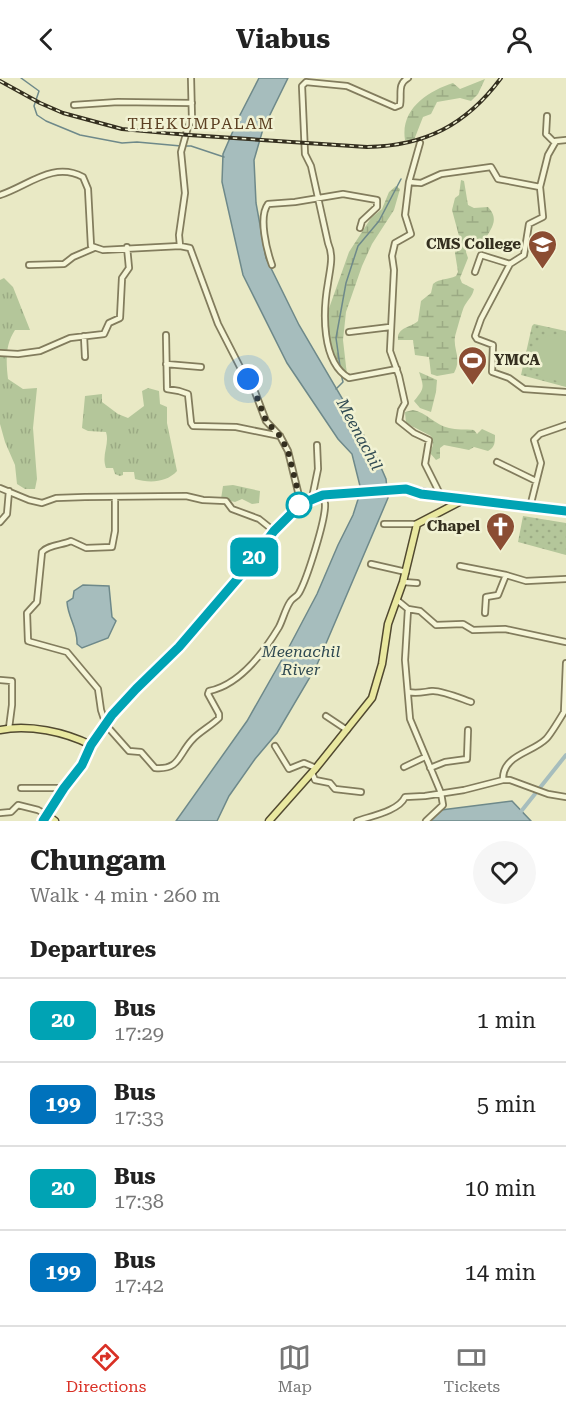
<!DOCTYPE html>
<html lang="en">
<head>
<meta charset="utf-8">
<style>
  body { margin:0; font-family:"Roboto Serif",serif; background:#f6f6f6; color:#222; height:100vh; display:flex; flex-direction:column; font-size:22px; white-space:nowrap }
  * { box-sizing:border-box; margin:0 }
  p { font-size:20px; color:#767676 }
  .icon { flex:none; width:33px; height:33px; fill:none; stroke:currentColor; stroke-width:2; stroke-linecap:round; stroke-linejoin:round }
  .map { position:relative; height:743px; overflow:hidden }
  .details { display:flex; flex-direction:column; background:#fff; flex:1 }
  .details>* { flex:none }
  .badge { padding:0 12px; border-radius:9px; font-size:21px; line-height:39px }
  .you { position:absolute; width:30px; height:30px; margin:-15px; border:4px solid #fff; border-radius:50%; background:#1a73e8; box-shadow:0 0 0 9px #1a73e833 }
  .map>.badge { position:absolute; translate:-50% -50%; box-shadow:0 0 0 3px #fff }
  h2 { padding:0 30px; font-size:22px; line-height:54px }
  .round { display:grid; place-items:center; flex:none; width:63px; height:63px; border-radius:32px; background:#f6f6f6 }
  .headline { display:flex; align-items:center; justify-content:space-between; height:102px; padding:0 30px }
  h1 { font-size:28px; font-weight:700; line-height:45px }
  ul { padding:0; list-style:none }
  li { display:flex; align-items:center; gap:18px; height:84px; padding:0 30px; border-top:2px solid #e0e0e0 }
  li div { flex:1 }
  li b { display:block; font-size:22px }
  li em { font-style:normal }
  li .badge { min-width:66px; font-weight:700; text-align:center }
  header { display:flex; justify-content:space-between; align-items:center; height:78px; padding:0 30px; background:#fff; font-size:27px; font-weight:700 }
  .menu { display:flex; justify-content:space-around; align-items:center; height:84px; border-top:2px solid #e0e0e0; background:#fff; font-size:16px; color:#767676 }
  .menu a { display:grid; justify-items:center; gap:3px }
  .menu .on { color:#d93025 }
  .map>svg:first-child { display:block }
</style>
</head>
<body>
<header><svg class="icon" aria-label="back" viewBox="0 0 24 24"><path d="M15 5l-7 7 7 7"/></svg>Viabus<svg class="icon" aria-label="person" viewBox="0 0 24 24"><circle cx="12" cy="8" r="4"/><path d="M4 21q1-7 8-7t8 7"/></svg></header>
<div class="map">
<svg width="566" height="743" viewBox="0 0 566 743">
  <defs>
    <pattern id="grass-tufts" width="24" height="20" patternUnits="userSpaceOnUse" patternTransform="scale(1.5)"><rect width="24" height="20" fill="#b4c69a"/><path d="M3 7l-1-3M5 7V3M7 7l1-3M15 17l-1-3M17 17v-4M19 17l1-3" fill="none" stroke="#9baa84"/></pattern>
    <pattern id="wetland-marsh" width="20" height="14" patternUnits="userSpaceOnUse" patternTransform="scale(1.5)"><rect width="20" height="14" fill="#b4c69a"/><path d="M1 5h8M5 5V1M11 12h8M15 12V8" fill="none" stroke="#9baa84"/></pattern>
    <pattern id="park-dots" width="8" height="8" patternUnits="userSpaceOnUse" patternTransform="scale(1.5)"><rect width="8" height="8" fill="#b4c69a"/><path d="M2 2h.1M6 6h.1" fill="none" stroke="#9baa84" stroke-width="1.8" stroke-linecap="round"/></pattern>
  </defs>
  <rect width="100%" height="100%" fill="#e9e9c5"/>
  <path fill="url(#grass-tufts)" d="M4 200 13 209 30 252H15C5 267 6 283 8 301L23 311 37 310 33 350 37 401 35 411H25L17 406 15 387 5 364 0 346V202Z
    M148 310 159 313 160 326 167 329V345L177 393C166 405 149 405 135 401L134 394H123V397L120 398 115 396 113 390H106C101 377 110 366 106 354L88 353 82 350 85 318 102 316V324L118 336 128 340 144 328 142 313Z
    M233 407 260 413 259 425 252 426 242 421 235 424 221 421 223 408Z"/>
  <path fill="url(#wetland-marsh)" d="M485 1 478 16 471 23 460 20 437 24 431 36 423 39 414 62H405C400 31 428 13 453 5L460 11Z
    M461 102 464 103 468 127 474 130 488 129C500 142 491 150 484 163H467L466 174 468 180 460 200 462 205 474 211C472 219 469 220 465 227 463 229 456 255 455 259 453 271 462 281 454 295L437 298 431 296 429 279 415 277 413 262H398C397 249 410 250 418 243L421 223 431 215 433 206C440 200 448 202 456 198L458 194 455 175 459 158 452 132 455 120 459 117Z
    M396 108 400 111 394 132 372 166 362 188 346 234 343 262 347 297 341 294 334 281 327 253V236L349 174 371 140 382 131 389 114Z
    M419 294 437 302 436 314 431 334 420 330 414 323C425 310 424 309 419 294Z
    M413 332C426 334 435 347 449 350 456 352 466 351 474 352L477 356 482 351 495 357C495 365 495 369 488 373L474 369 469 372 444 367 440 370V380L436 382 430 375 433 367 431 358 406 345 405 334Z"/>
  <path fill="url(#park-dots)" d="M534 246 566 253V309L521 297 532 248Z
    M523 438 566 445V477L518 464Z"/>
  <path fill="#b4c69a" d="M559 256 566 259V305L541 299C526 278 531 258 559 256Z"/>
  <path fill="#a6bdbd" stroke="#6e898a" stroke-width="1.5" d="M259 0H288L263 51 254 82 256 125 266 180 299 247 376 378 386 401 388 420 316 589 277 655 255 681 229 718 217 743H176L247 643 289 569 317 516 338 467 353 437 361 412 352 376 338 361 287 285 243 197 222 104 223 76 240 37Z
    M83 507 109 508 112 539 116 543 108 560 82 570 77 566C78 550 68 540 67 524L73 520 74 513Z
    M512 723 531 743H426L441 732Z"/>
  <g fill="none" stroke-linecap="round" stroke-linejoin="round">
    <path stroke="#6e898a" stroke-width="1.5" d="M21 0 39 13 34 28 37 37 46 43 80 57 122 65 137 64 181 68
      M186 68H191L224 79
      M340 288 336 260 346 205 358 168 379 143 401 101
      M336 311 343 304 341 296"/>
    <path stroke="#a6bdbd" stroke-width="4" d="M519 736 566 677"/>
    <defs>
      <path id="minor" d="M191 0 192 42 188 49 181 74 185 115 179 157 180 168 190 170 218 246 240 289 255 314 266 343 280 358 288 373 301 426
        M74 27 118 24 192 25
        M547 38 546 56 555 65
        M409 104 420 65
        M540 109 543 139 529 146 524 177 510 186 481 241 475 258 477 261 493 267 492 294 509 300 524 311 566 314
        M0 117C28 108 53 83 83 99L88 111 91 168 103 172 180 168
        M29 187 64 186 73 179 94 170
        M272 187C267 173 258 139 268 126L295 124 343 116 377 122V129L362 143 360 150
        M475 194 481 177 510 186
        M349 254 390 249
        M166 257 167 311 179 313 188 316 191 345 193 348 236 349 280 358
        M84 258 85 279
        M0 275 18 276 40 273 70 260 104 256 109 245 120 240 122 200 129 190 127 169
        M166 286 201 289
        M397 291 349 300C321 284 323 233 328 205 330 190 334 179 328 165L311 88 305 76 302 8 306 4 347 8 395 29 400 27C402 16 397 6 408 0
        M497 384 536 403
        M0 410 29 422 42 425 56 420 85 419 186 418 203 422 226 423 232 431 259 441 274 453
        M441 418 425 386 429 362 414 355 399 343 401 332 405 325 399 298 390 273 394 192 392 178 395 165 411 156 405 137 409 104 421 105 441 96 491 89 498 101 540 109 548 77 556 63 566 62
        M115 419V453L112 469 86 470 71 463C62 467 48 467 42 474L37 524 27 535 28 563 31 564 67 574 98 611 101 632 106 647 129 673 141 674 155 690C180 692 178 677 192 662 199 654 211 648 219 640V636L208 616 209 613C239 607 264 574 279 549 283 541 285 532 290 524 292 520 297 519 299 515 307 501 326 441 325 426 325 423 323 421 322 418
        M312 420 318 391 317 367
        M530 429 541 385 534 362 540 356 566 347
        M0 444 7 436 9 413
        M384 446H417
        M371 486 406 494
        M460 488 506 497
        M403 504 417 505
        M397 522 408 531 405 582 410 641 441 715 443 727 426 743
        M408 531 420 533 436 547 463 546 473 552 505 551 566 564
        M485 535 486 519 498 517 506 497 526 503 566 501
        M0 602 12 603V627L9 650
        M408 614C417 616 423 614 432 613 441 612 462 621 471 624
        M326 638 347 652
        M275 668 289 691 304 685 316 690
        M404 689 425 679
        M430 690 445 684 467 681 468 652
        M312 695 315 702 330 705 335 711 361 714
        M503 702C502 677 532 675 546 661 549 658 561 639 564 634L566 585
        M21 710H64
        M0 735 11 734 18 727 38 732 47 737
        M357 743C371 738 399 733 405 719L425 718 464 712 503 702H510L548 716 566 719"/>
      <path id="major" d="M0 652C29 646 65 654 91 667
        M47 737 55 743
        M43 743 64 710 82 687 91 667 116 633 179 569 292 433 312 420 323 417 406 411 464 421 566 433
        M269 743 316 690 372 620 382 586 388 546 403 504 417 446 463 422"/>
    </defs>
    <use href="#minor" stroke="#827c5d" stroke-width="8"/>
    <use href="#major" stroke="#514930" stroke-width="9"/>
    <use href="#minor" stroke="#f5f5d7" stroke-width="4.5"/>
    <use href="#major" stroke="#e9e8a0" stroke-width="6"/>
    <defs>
      <path id="rail" d="M0 3 40 25 63 35 122 51 189 57 367 69C425 68 466 47 501 0"/>
    </defs>
    <use href="#rail" stroke="#342f1f" stroke-width="4"/>
    <use href="#rail" stroke="#f1f2d3" stroke-width="1.5" stroke-dasharray="4.5" stroke-linecap="butt"/>
  </g>
  <g fill="none" stroke-linecap="round" stroke-linejoin="round">
    <defs>
      <path id="line" d="M43 743 64 710 82 687 91 667 112 637 136 611 179 569 240 498 274 453 301 426 323 417 406 411 421 416 464 421 566 433"/>
    </defs>
    <use href="#line" stroke="#fff" stroke-width="14"/>
    <use href="#line" stroke="#00a3b4" stroke-width="9"/>
    <path stroke="#342f1f" stroke-width="6" stroke-dasharray="0 10.8" d="M248 301 255 314 266 343 280 358 288 373 301 426 299 427"/>
  </g>
  <defs>
    <symbol id="university-pin" viewBox="-11 -11 22 30"><path d="M0 17L-7.5 6A9.5 9.5 0 1 1 7.5 6Z" fill="#8b4d33" stroke="#f1f2d3"/><path d="M0-5L7-2L0 1L-7-2ZM-4 1L0 2.5L4 1V4Q0 6-4 4Z" fill="#fff"/></symbol>
    <symbol id="stadium-pin" viewBox="-11 -11 22 30"><path d="M0 17L-7.5 6A9.5 9.5 0 1 1 7.5 6Z" fill="#8b4d33" stroke="#f1f2d3"/><path d="M0-5a6.5 5 0 1 0 0 10a6.5 5 0 1 0 0-10ZM-3.5-1.8h7v3.6h-7Z" fill="#fff"/></symbol>
    <symbol id="church-pin" viewBox="-11 -11 22 30"><path d="M0 17L-7.5 6A9.5 9.5 0 1 1 7.5 6Z" fill="#8b4d33" stroke="#f1f2d3"/><path d="M-1.2-6h2.4v3.5h3.3v2.4h-3.3V6h-2.4V-.1h-3.3v-2.4h3.3Z" fill="#fff"/></symbol>
  </defs>
  <g fill-rule="evenodd">
    <use href="#university-pin" x="526" y="150" width="33" height="45"/>
    <use href="#stadium-pin" x="456" y="266" width="33" height="45"/>
    <use href="#church-pin" x="484" y="432" width="33" height="45"/>
  </g>
  <circle fill="#fff" stroke="#00a3b4" stroke-width="3" cx="299" cy="427" r="12"/>
  <g text-anchor="middle" stroke-width="5" stroke-linejoin="round" paint-order="stroke">
    <g font-size="15" font-weight="bold" fill="#342f1f" stroke="#f1f2d3" text-anchor="end">
      <text x="521" y="171">CMS College</text>
      <text x="494" y="287" text-anchor="start">YMCA</text>
      <text x="480" y="453">Chapel</text>
    </g>
    <g font-size="16" letter-spacing="1.5" fill="#5c4023" stroke="#f1f2d3">
      <text x="201" y="51">THEKUMPALAM</text>
    </g>
    <g font-size="16" font-style="italic" fill="#304a52" stroke="#f1f2d3">
      <text transform="translate(360 356) rotate(62)" y="6">Meenachil</text>
      <text x="301" y="579">Meenachil<tspan x="301" dy="18">River</tspan></text>
    </g>
  </g>
</svg>
<div class="you" style="left:248px;top:301px"></div>
<b class="badge" style="left:254px;top:479px;background:#00a3b4;color:#fff">20</b>
</div>
<section class="details">
<div class="headline"><div><h1>Chungam</h1><p>Walk · 4 min · 260 m</p></div><a class="round"><svg class="icon" aria-label="heart" viewBox="0 0 24 24"><path d="M12 20l-8-8c-3-5 5-10 8-4 3-6 11-1 8 4z"/></svg></a></div>
<h2>Departures</h2>
<ul>
<li><span class="badge" style="background:#00a3b4;color:#fff">20</span><div><b>Bus</b><p>17:29</p></div><em>1 min</em></li>
<li><span class="badge" style="background:#0072bc;color:#fff">199</span><div><b>Bus</b><p>17:33</p></div><em>5 min</em></li>
<li><span class="badge" style="background:#00a3b4;color:#fff">20</span><div><b>Bus</b><p>17:38</p></div><em>10 min</em></li>
<li><span class="badge" style="background:#0072bc;color:#fff">199</span><div><b>Bus</b><p>17:42</p></div><em>14 min</em></li>
</ul>
</section>
<nav class="menu">
<a class="on"><svg class="icon" aria-label="directions" viewBox="0 0 24 24"><path d="M12 3l9 9-9 9-9-9zM9 14v-3h6M13 9l2 2-2 2"/></svg>Directions</a>
<a><svg class="icon" aria-label="map" viewBox="0 0 24 24"><path d="M3 6l6-2 6 2 6-2v14l-6 2-6-2-6 2zM9 4v14M15 6v14"/></svg>Map</a>
<a><svg class="icon" aria-label="tickets" viewBox="0 0 24 24"><path d="M3 7h18v10H3zM15 7v10"/></svg>Tickets</a>
</nav>
</body>
</html>
